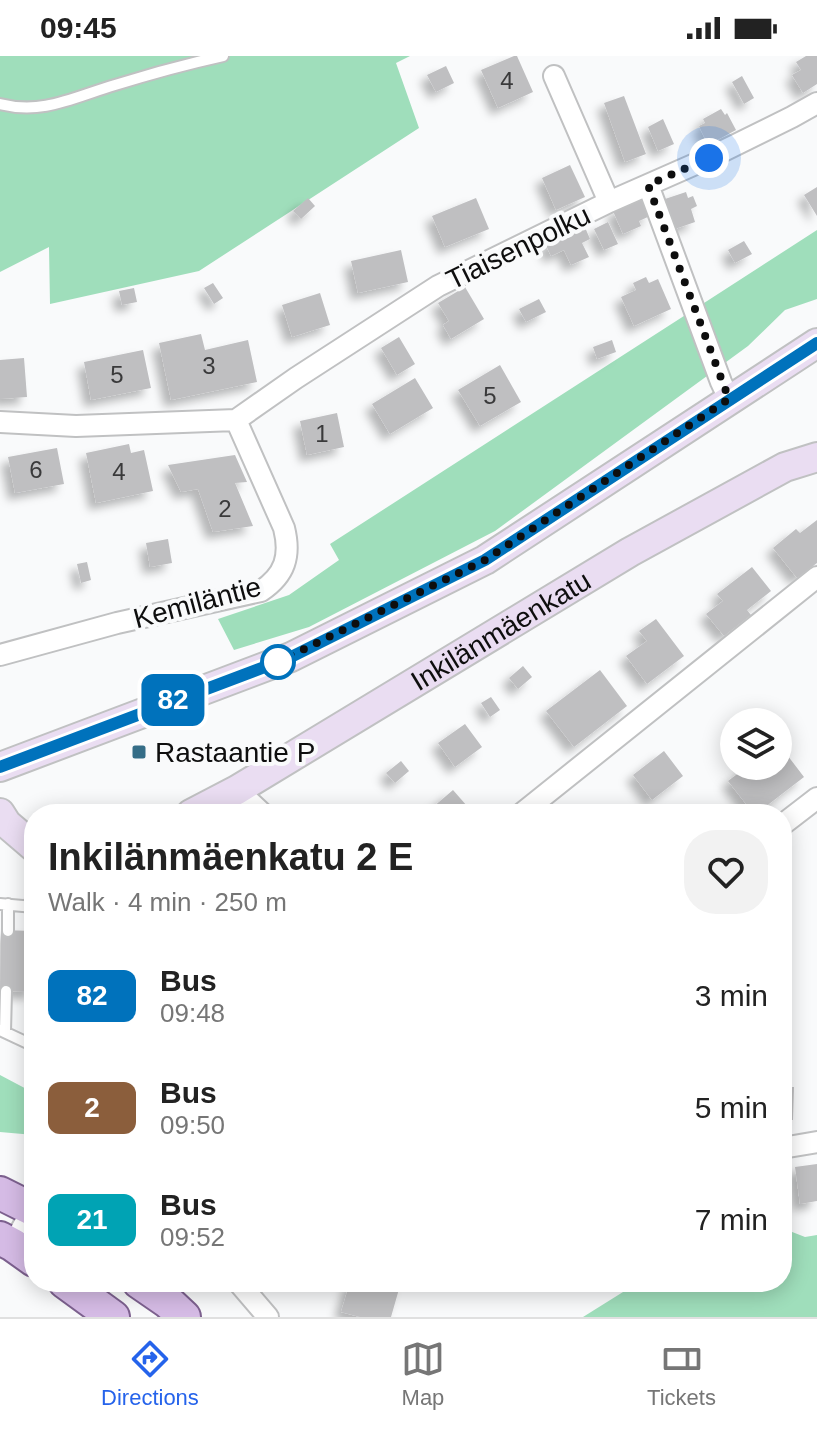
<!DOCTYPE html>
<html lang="en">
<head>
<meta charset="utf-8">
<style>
  body { margin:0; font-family:Arial,sans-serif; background:#f2f2f2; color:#222; height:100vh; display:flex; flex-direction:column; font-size:30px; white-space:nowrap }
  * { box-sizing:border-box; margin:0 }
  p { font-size:26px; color:#767676 }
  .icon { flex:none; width:44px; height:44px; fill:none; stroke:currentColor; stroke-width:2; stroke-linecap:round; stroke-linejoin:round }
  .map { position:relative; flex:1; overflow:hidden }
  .drawer { position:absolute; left:24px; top:748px; width:768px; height:488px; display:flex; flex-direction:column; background:#fff; border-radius:32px; box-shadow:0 4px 20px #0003 }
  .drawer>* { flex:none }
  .badge { padding:0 16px; border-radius:12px; font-size:28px; line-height:52px }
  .tools { position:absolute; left:720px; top:652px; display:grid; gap:16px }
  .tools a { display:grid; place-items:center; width:72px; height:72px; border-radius:50%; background:#fff; box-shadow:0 4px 20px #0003; font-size:40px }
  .you { position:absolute; width:40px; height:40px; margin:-20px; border:6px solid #fff; border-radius:50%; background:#1a73e8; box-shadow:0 0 0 12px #1a73e833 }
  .map>.badge { position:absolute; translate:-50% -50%; box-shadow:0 0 0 4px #fff }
  .round { display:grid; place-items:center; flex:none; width:84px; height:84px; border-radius:32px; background:#f2f2f2 }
  .overview { display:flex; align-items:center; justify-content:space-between; height:136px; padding:0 24px }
  h1 { font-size:38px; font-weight:700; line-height:60px }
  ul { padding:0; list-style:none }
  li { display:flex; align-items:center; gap:24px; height:112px; padding:0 24px }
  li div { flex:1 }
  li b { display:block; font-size:30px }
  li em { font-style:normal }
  li .badge { min-width:88px; font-weight:700; text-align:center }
  .status { display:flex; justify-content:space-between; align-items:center; height:56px; padding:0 40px; background:#fff; direction:ltr }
  .status svg { height:22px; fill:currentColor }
  .tabs { display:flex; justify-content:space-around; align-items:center; height:112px; border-top:2px solid #e0e0e0; background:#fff; font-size:22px; color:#767676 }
  .tabs a { display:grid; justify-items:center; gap:4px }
  .tabs .active { color:#2563eb }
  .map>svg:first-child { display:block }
</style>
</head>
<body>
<div class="status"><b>09:45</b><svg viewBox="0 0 49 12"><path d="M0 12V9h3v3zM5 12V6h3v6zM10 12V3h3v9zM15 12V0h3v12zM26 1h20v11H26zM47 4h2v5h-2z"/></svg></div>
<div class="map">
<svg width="817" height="1261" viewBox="0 0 817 1261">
  <defs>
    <filter id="shadow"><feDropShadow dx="-7" dy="7" stdDeviation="4" flood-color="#0004"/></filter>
  </defs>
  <rect width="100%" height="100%" fill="#f9fafb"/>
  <path fill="#9fdebb" d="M0 0H410L396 7 419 72 199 215 50 248 49 191 0 216Z
    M659 135 704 247 817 174V243L785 254 748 290 495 475 309 571 234 594 218 563 289 539 339 504 330 488 687 258 641 142Z
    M0 1019 34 1037V1079L0 1076Z
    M782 1172 805 1181 817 1179V1261H583L639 1226H782Z"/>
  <path fill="#bfbfc1" filter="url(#shadow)" d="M514 0H517L533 36 498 52 481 14Z
    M806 0H817V28L803 37 792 19 801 14 796 6Z
    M446 10 454 27 436 36 427 19Z
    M742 20 754 42 744 48 732 26Z
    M624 40 646 98 625 106 604 47Z
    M721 53 725 59 727 57 736 74 708 89 699 70 705 67 703 63Z
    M663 63 674 88 658 95 648 71Z
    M570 109 585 141 556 154 542 122Z
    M817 131V160L804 139Z
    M686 136 688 142 693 140 697 150 691 153 695 166 675 173 665 143Z
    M308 142 315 150 301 163 293 155Z
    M476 142 489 173 445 191 432 160Z
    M642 142 650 160 639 165 641 170 623 178 613 155Z
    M608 166 618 188 604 194 594 173Z
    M584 169 590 183 582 187 589 201 571 209 564 194 551 200 545 187Z
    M744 185 752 198 735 207 728 194Z
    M401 194 408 226 358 237 351 205Z
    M646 221 649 227 658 223 671 253 634 270 621 241 636 234 633 227Z
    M213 227 223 242 214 248 204 232Z
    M465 231 484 263 451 283 443 269 449 265 438 247Z
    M134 232 137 246 122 249 119 235Z
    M320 237 330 269 292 281 282 249Z
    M539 243 546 256 526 266 519 253Z
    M201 278 205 294 248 284 257 326 171 344 159 287Z
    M399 281 415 308 397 319 381 292Z
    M612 284 616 296 597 303 593 291Z
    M143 294 151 332 91 344 84 306Z
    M24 302 27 341 0 343V304Z
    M500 309 521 346 480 370 458 334Z
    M415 322 433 352 390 378 372 348Z
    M337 357 344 391 307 399 300 365Z
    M129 388 131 397 144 394 153 435 96 447 86 397Z
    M57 392 64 428 15 437 8 401Z
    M235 399 247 426 235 427 253 470 213 476 198 433 181 436 168 409Z
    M817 464V507L797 522 773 492 796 473 800 477Z
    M168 483 172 507 150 511 146 487Z
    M87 506 91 524 81 527 77 508Z
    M752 511 771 535 747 554 751 559 724 580 706 558 723 545 717 538Z
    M656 563 684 600 647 628 626 600 647 585 639 575Z
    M523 610 532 621 518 633 509 622Z
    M600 614 627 650 574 691 546 655Z
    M491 641 500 654 490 661 481 647Z
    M465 668 482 691 455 711 438 687Z
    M778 687 804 721 756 758H754L728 725 748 710H778Z
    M664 695 683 720 652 744 633 719Z
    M401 705 409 715 395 727 386 717Z
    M453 734 474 758H425Z
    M1 874 34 875V936L0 935Z
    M782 1031H794L793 1064H782Z
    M817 1108V1145L800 1148 795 1111Z
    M350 1226H401L391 1261H360L341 1256Z"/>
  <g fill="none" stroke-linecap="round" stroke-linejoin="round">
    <defs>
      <path id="lane" d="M0 48C43 59 74 41 115 29 150 18 187 8 223 0
        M0 848 34 851
        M30 850 34 816
        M8 875V848
        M0 974 34 990
        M5 976 6 935"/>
      <path id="street" d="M554 20 609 146
        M648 129 721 326 729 343
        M236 364 296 322 438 230 609 146 709 102 792 61 817 47
        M0 366 76 370 236 364 284 472C291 500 285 519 261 535L117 567 0 599
        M237 734 263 758
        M521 758 817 521
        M782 769 817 742
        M782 1092 817 1086
        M13 1189 34 1150
        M238 1226 268 1261"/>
      <g id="secondary">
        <path d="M0 711 291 601 485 504 817 287"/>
        <path d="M0 757 7 768 34 791"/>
        <path id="s1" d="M191 758 237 734 630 496 785 411 817 401"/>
      </g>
      <path id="primary" d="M0 1137 34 1154
        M0 1182 13 1189 34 1204
        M65 1226 113 1261
        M139 1226 168 1246 184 1261"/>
    </defs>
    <use href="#lane" stroke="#c0c1c2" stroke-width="14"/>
    <use href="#street" stroke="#c0c1c2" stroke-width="24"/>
    <use href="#secondary" stroke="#c0c1c2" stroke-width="32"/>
    <use href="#primary" stroke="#7d618f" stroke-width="36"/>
    <use href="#lane" stroke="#fff" stroke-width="10"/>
    <use href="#street" stroke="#fff" stroke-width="20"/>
    <use href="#secondary" stroke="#eaddf2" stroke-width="28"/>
    <use href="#primary" stroke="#d5bbe5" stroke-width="32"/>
  </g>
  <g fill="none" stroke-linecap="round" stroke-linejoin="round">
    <defs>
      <path id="line" d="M0 711 291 601 485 504 817 287"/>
    </defs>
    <use href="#line" stroke="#fff" stroke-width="18"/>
    <use href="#line" stroke="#0072bc" stroke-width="12"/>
    <path stroke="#0e0e0e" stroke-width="8" stroke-dasharray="0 14.4" d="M278 606 485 504 729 343 648 129 709 102"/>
  </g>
  <circle fill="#fff" stroke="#0072bc" stroke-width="4" cx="278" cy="606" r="16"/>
  <rect fill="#356d87" stroke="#f9fafb" stroke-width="3" x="131" y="688" width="16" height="16" rx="4"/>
  <g text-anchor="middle" stroke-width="8" stroke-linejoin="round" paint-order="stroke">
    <g font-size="24" fill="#3a3a3b">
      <text x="507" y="33">4</text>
      <text x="209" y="318">3</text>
      <text x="117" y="327">5</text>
      <text x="490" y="348">5</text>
      <text x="322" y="386">1</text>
      <text x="36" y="422">6</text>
      <text x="119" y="424">4</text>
      <text x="225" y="461">2</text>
    </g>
    <g font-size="28" fill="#0e0e0e" stroke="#f9fafb">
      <text transform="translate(518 191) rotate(-26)" y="10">Tiaisenpolku</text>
      <text transform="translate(197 546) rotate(-15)" y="10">Kemiläntie</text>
      <text dy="10" stroke="none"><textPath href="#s1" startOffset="360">Inkilänmäenkatu</textPath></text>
    </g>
    <g font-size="28" fill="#0e0e0e" stroke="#f9fafb" text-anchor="start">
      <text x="155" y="706">Rastaantie P</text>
    </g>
  </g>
</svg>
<div class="tools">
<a><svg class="icon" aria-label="layers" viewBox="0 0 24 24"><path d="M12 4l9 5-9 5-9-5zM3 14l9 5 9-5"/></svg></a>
</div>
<div class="you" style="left:709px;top:102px"></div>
<b class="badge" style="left:173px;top:644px;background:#0072bc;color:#fff">82</b>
<section class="drawer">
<div class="overview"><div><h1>Inkilänmäenkatu 2 E</h1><p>Walk · 4 min · 250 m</p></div><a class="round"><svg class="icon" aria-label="heart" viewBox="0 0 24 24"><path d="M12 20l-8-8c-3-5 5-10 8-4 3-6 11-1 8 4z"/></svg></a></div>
<ul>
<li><span class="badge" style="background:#0072bc;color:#fff">82</span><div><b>Bus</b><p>09:48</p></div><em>3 min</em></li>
<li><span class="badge" style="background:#8b5e3c;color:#fff">2</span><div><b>Bus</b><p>09:50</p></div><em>5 min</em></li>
<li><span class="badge" style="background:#00a3b4;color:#fff">21</span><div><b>Bus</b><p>09:52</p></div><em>7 min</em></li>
</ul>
</section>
</div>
<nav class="tabs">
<a class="active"><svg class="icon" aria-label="directions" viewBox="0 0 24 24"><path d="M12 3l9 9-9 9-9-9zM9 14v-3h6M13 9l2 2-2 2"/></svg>Directions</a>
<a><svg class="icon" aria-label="map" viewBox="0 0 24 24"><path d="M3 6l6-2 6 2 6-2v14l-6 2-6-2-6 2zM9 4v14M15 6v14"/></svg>Map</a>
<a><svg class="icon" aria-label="tickets" viewBox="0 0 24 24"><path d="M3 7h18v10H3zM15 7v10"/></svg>Tickets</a>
</nav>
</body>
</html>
